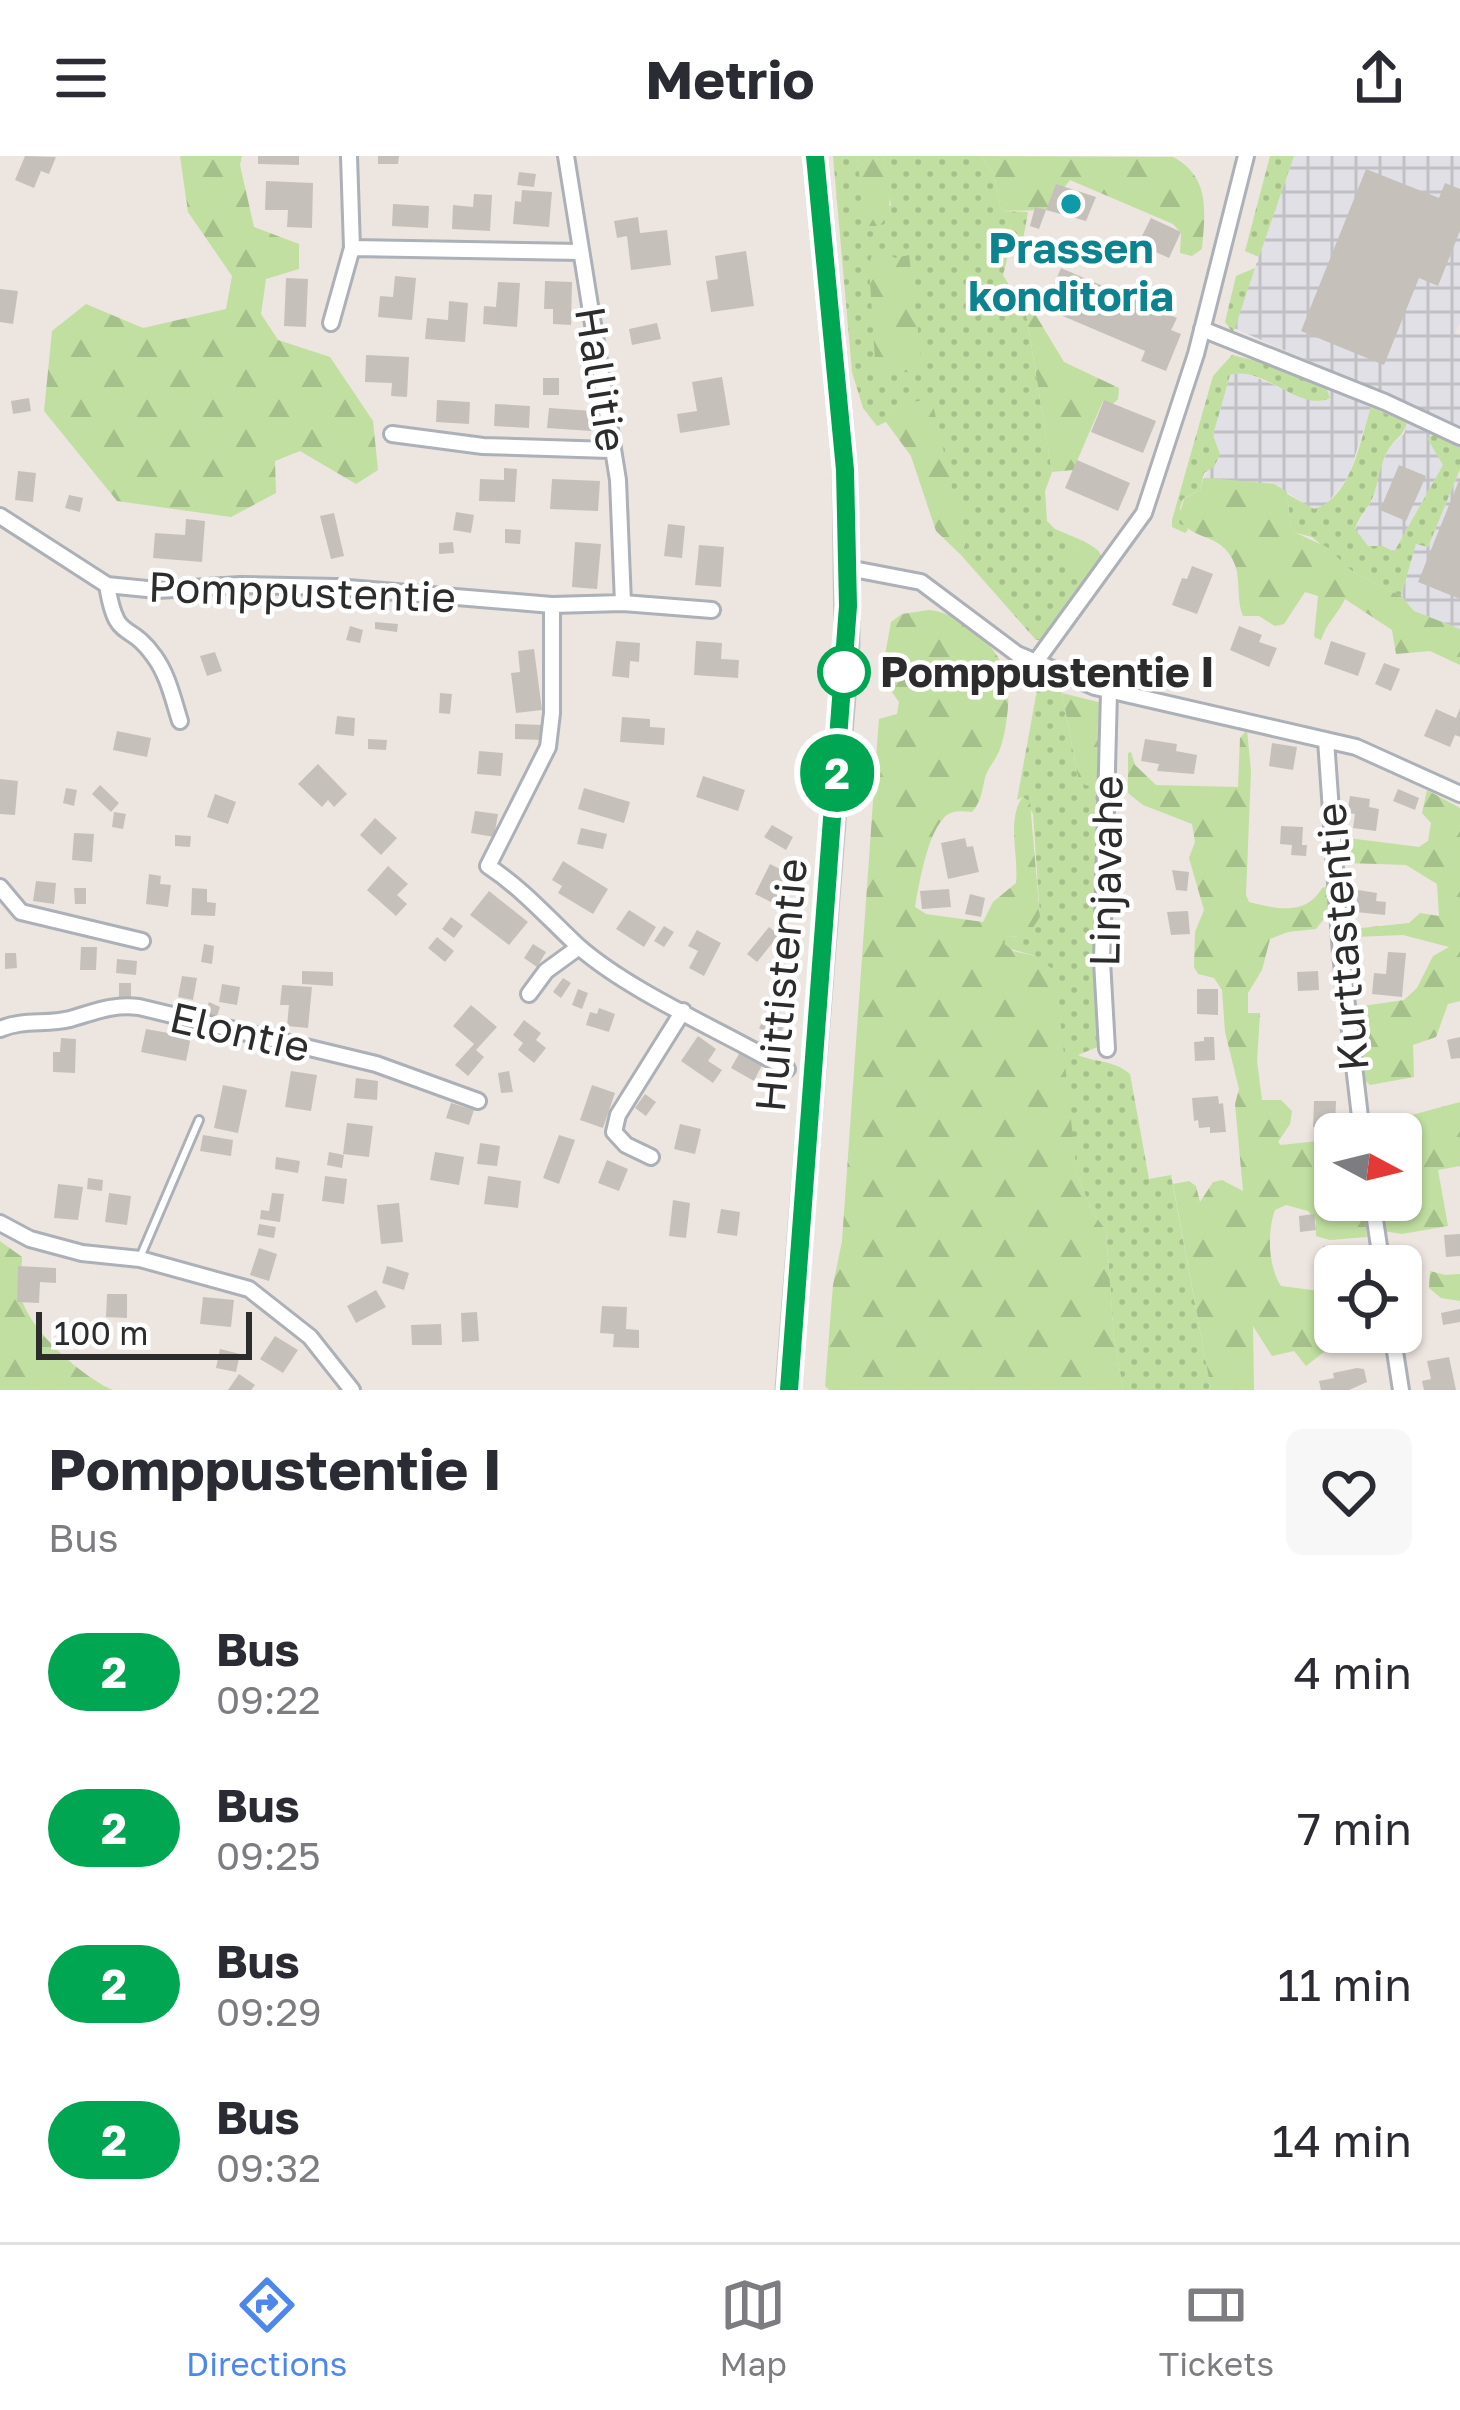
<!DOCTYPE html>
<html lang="en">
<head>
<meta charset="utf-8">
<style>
  body { margin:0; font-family:"Golos Text",sans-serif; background:#f7f7f7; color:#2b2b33; height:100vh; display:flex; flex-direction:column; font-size:45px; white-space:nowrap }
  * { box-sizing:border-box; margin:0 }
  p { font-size:39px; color:#7c7c81 }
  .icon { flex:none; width:66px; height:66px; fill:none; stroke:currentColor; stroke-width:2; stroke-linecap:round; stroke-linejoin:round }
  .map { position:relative; height:1234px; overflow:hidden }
  .details { display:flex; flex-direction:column; background:#fff; flex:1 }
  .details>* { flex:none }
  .badge { padding:0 24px; border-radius:39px; font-size:42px; line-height:78px }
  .needle { width:78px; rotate:97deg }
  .tools { position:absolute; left:1314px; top:957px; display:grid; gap:24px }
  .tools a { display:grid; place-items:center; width:108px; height:108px; border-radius:18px; background:#fff; box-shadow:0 3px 9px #0004; font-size:60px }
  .scale { position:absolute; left:36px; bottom:30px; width:216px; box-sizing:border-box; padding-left:12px; border:6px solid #2c2c2c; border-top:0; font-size:33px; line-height:42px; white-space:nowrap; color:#2c2c2c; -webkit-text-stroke:9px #fff; paint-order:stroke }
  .map>.badge { position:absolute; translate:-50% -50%; box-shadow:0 0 0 6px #fff }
  .round { display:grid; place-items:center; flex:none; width:126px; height:126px; border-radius:18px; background:#f7f7f7 }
  .headline { display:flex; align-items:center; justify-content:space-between; height:204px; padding:0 48px }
  h1 { font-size:57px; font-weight:700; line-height:90px }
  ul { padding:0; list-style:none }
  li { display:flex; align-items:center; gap:36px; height:156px; padding:0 48px }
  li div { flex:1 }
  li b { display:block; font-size:45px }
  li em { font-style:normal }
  li .badge { min-width:132px; font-weight:700; text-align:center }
  header { display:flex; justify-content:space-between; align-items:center; height:156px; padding:0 48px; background:#fff; font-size:54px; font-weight:700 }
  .tabs { display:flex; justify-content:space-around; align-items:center; height:168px; border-top:3px solid #e1e1e2; background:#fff; font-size:33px; color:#7c7c81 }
  .tabs a { display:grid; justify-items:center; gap:6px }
  .tabs .current { color:#4d87ec }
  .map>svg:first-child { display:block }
</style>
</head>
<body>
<header><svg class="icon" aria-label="menu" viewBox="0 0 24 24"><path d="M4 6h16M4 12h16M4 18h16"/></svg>Metrio<svg class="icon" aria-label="share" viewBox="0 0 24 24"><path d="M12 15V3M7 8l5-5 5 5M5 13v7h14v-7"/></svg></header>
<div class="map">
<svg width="1460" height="1234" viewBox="0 0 1460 1234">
  <defs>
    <pattern id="industrial-grid" width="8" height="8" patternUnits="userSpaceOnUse" patternTransform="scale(3)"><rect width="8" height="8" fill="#e0e0e6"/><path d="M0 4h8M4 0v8" fill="none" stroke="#c0c0c5"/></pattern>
    <pattern id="grass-dots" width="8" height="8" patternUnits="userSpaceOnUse" patternTransform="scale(3)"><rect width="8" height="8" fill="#c1dfa1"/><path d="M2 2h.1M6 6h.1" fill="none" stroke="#a6c08b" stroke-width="1.8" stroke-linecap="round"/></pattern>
    <pattern id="forest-firs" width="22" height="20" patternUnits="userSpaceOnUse" patternTransform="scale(3)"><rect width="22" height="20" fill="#c1dfa1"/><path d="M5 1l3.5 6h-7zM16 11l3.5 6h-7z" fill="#a6c08b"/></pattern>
  </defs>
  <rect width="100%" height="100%" fill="#ede5e0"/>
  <path fill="url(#industrial-grid)" d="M1294 0H1460V167L1455 176 1460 179V271L1234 172Z
    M1242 216 1317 246 1330 242 1327 233 1371 251 1348 321 1325 350 1314 354 1287 336 1203 324 1220 298 1213 279 1230 219Z
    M1407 267 1434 279 1428 283 1443 309 1394 396 1368 390 1355 374 1374 340 1377 318 1389 292 1404 278Z
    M1460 313V473L1414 455 1401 440 1416 387 1428 391Z"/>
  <path fill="url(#grass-dots)" fill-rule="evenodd" d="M833 0H857L867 70 891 49 883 0H981L994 17 1001 55 1028 56 1023 84 1009 96 1003 119 1026 157 1052 316 1045 335 1047 365 1055 373 1081 384 1069 404 1086 429 1041 484H1036L961 399 965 388 925 244 889 253 886 266 877 270 863 252 852 216ZM875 180 909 216 877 218Z
    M1270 0H1294L1259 101 1245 95Z
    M1255 112 1234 175 1233 177 1225 166 1236 120Z
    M1232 199 1265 207 1327 233 1330 242C1300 257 1264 209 1230 219L1213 279 1220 298 1214 311 1204 317 1200 334 1183 343 1180 352 1188 374 1185 377 1172 371V364L1213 220Z
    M1371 251 1407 267C1403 280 1397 281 1390 291 1381 303 1379 323 1374 338 1370 351 1359 359 1355 373L1368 390H1383L1394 396 1443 309 1427 282 1434 279 1460 291V313L1428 391 1416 388 1401 440 1353 416 1312 381 1296 377 1291 371 1287 338 1314 353C1352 342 1360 284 1371 251Z
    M1039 523 1062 537 1078 621 1101 634 1097 746 1100 890 1078 899C1097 907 1114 904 1130 918L1149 1023 1171 1019 1211 1234H1123L1114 1181 1106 1074 1093 1057 1077 1019 1047 812 1036 800 1003 791 1002 785 1009 780 1018 781 1040 761 1033 658 1023 641 1017 644Z"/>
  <path fill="url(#forest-firs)" d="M180 0H242L240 9 254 71 299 88V113L266 123 261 158 278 184 330 201 373 265 378 314 356 328 300 295 275 305 276 337 231 361 117 345 44 255 52 175 86 148 143 172 226 153 232 120 188 56Z
    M857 0H883C887 25 898 51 879 70H866Z
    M981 0 1173 1C1211 21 1205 57 1202 93L1192 100 1180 97 1181 77 1173 68 1070 24 1046 54 1001 55 994 17Z
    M886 97 895 102 909 99 922 209 909 216 876 219 869 110 872 98Z
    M1032 153 1064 206 1119 232 1118 243 1113 248 1103 245 1073 314 1052 316 1026 157Z
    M926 243 934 253 965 388 961 399 936 375 911 300 886 266 888 253Z
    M1209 322 1274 328 1287 336 1291 370 1296 377 1327 391 1353 416 1401 440 1414 455 1460 473V509L1430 495 1396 498 1392 474 1345 443C1338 458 1327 466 1321 484L1314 481 1318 440 1305 436 1284 468 1275 470 1259 460H1243C1234 438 1245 415 1226 394 1212 378 1189 382 1179 361L1184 343 1200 334 1203 324Z
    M1081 384C1111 398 1104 406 1086 429L1068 404Z
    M929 454C959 457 995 486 1005 516 1012 534 1007 571 1001 590 998 602 987 612 985 622 982 635 981 646 972 656 961 655 950 654 943 663 927 680 919 728 915 751L926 758 983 766 993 746 1016 727C1019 700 1006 662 1023 641L1030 646 1040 761 1026 782 1010 780 1002 786 1013 795 1036 800 1055 815 1077 1019 1093 1057 1106 1074 1114 1181 1123 1234H829L825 1230 833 1129 842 1085 878 575 879 563 897 558 899 546 881 521 891 466 902 458Z
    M1062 537 1102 547 1101 634 1083 628 1078 621Z
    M1247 574 1251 615 1246 739 1249 746C1277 753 1306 760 1322 732L1329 730 1330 755 1316 773 1288 776 1270 783 1262 814 1248 837V857H1260L1257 905 1262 944H1281L1292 955 1290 968 1278 986 1281 989 1318 985 1335 989V1044H1363L1367 1081 1330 1084 1316 1080V1065L1308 1055 1286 1049 1275 1054C1267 1075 1268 1111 1281 1130L1335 1137 1338 1185 1306 1210 1294 1195 1272 1200 1253 1170 1254 1234H1211L1173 1028 1189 1025 1196 1030 1200 1046 1213 1026 1222 1024 1243 1035 1235 948 1239 933 1225 876 1222 834 1214 822 1198 818 1194 811 1195 776 1204 754 1189 702 1195 686 1192 668 1143 649 1128 637V597L1131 596 1135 609 1156 629 1238 631 1240 582Z
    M1427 634 1460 652V845L1448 848 1436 881 1413 889 1414 921 1370 929 1363 923 1356 851 1404 844 1417 832 1433 800 1449 791 1403 779 1354 781 1352 773 1409 767 1420 757 1439 760 1437 728 1406 709 1347 707 1343 702 1348 682 1419 691 1428 685 1431 667 1422 657Z
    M1460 946V1010L1438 1014 1448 1070 1402 1078 1383 1075 1380 1044H1401V978H1372L1371 970Z
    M0 1085 22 1101C22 1113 19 1128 21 1140 27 1172 83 1222 113 1234H0Z
    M1430 1115 1445 1119 1460 1118V1145L1441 1142 1429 1132Z"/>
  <path fill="#c6c0bb" d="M25 0 56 1 49 18 41 15 34 32 15 24Z
    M258 0H299V9L258 8Z
    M378 0H399L398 8H378Z
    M1366 13 1439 42 1445 27 1460 33V75L1438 130 1419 122 1384 209 1301 175Z
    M519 16 536 18 534 31 517 29Z
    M266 25 313 27 312 72 287 71 288 54H265Z
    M1056 28 1096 41 1086 65 1046 54Z
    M522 34 552 36 549 71 513 68 515 45 521 46Z
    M474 38 492 39 490 75 452 73 453 49 473 51Z
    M393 48 429 50 428 72 392 70Z
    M1035 51 1046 54 1039 73 1030 70Z
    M638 61 640 77 667 74 671 109 631 114 627 80 617 82 614 65Z
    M1151 62 1181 76 1169 102 1138 88Z
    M746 95 754 150 711 156 706 125 718 123 715 100Z
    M1061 112 1177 162 1171 174 1181 178 1166 215 1141 205 1145 195 1044 152Z
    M395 120 416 122 412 164 378 161 380 140 393 141Z
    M286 122 308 123 306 171 284 170Z
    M545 125 572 126 571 169 553 168V153H544Z
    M498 126 520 127 517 171 483 168 484 150 496 151Z
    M0 133 18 135 13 168 0 166Z
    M449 145 468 147 465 186 425 183 427 162 448 164Z
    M657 167 661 183 632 189 629 173Z
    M366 199 409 201 407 241 391 240 392 227 365 226Z
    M722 221 730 269 680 277 677 258 697 255 692 226Z
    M543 222H559V239H543Z
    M29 242 31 255 13 258 11 245Z
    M437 244 470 246 469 268 436 266Z
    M1104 244 1156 265 1143 297 1091 276Z
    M495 248 530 250 529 272 494 270Z
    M549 252 593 255 591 275 547 272Z
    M1077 304 1130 327 1118 355 1065 332Z
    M1399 309 1426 320 1406 365 1380 354Z
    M504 312 517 313 515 346 479 345 480 323 504 324Z
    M18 315 36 317 33 346 15 344Z
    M1460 322V443L1418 426Z
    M552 323 600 325 598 355 550 353Z
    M69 339 83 342 80 356 65 352Z
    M456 356 474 359 471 377 453 374Z
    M334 357 344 400 331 403 320 360Z
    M186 363 205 365 202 406 153 402 155 377 185 379Z
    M668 368 685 370 682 402 664 400Z
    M505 373 521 374 520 388 505 387Z
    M453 386 454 397 439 398V387Z
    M575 386 601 388 597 433 572 431Z
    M699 389 724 391 721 431 695 429Z
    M1192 410 1213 418 1197 458 1172 449 1182 422 1187 423Z
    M375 466 398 468 397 476 375 473Z
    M350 470 363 474 360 487 346 484Z
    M1239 470 1262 479 1259 486 1277 492 1269 511 1230 494Z
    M616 485 640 487 639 506 630 505 629 522 612 520Z
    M696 485 722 487 721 503 739 504 738 522 694 519Z
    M1331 485 1366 497 1358 520 1324 508Z
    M534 493 542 554 516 557 511 517 520 516 518 495Z
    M215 496 222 515 207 520 200 500Z
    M1384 507 1400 513 1391 535 1375 528Z
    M440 537 452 538 450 558 439 557Z
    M1460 552V581L1455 579 1450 591 1424 580 1436 553 1456 562Z
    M337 560 355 562 354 580 335 578Z
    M622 561 650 563V571L665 572 664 589 620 586Z
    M515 568 544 569V584L515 583Z
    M117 575 151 582 147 601 113 594Z
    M368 583 387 584 386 594 368 593Z
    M1145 583 1177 588 1176 595 1197 599 1194 618 1157 615 1159 608 1141 605Z
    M1272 587 1297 591 1293 614 1269 610Z
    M479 595 503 597 501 620 477 618Z
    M318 608 347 638 334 651 328 644 322 651 298 628Z
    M703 620 745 634 738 655 696 641Z
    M0 623 18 625 15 659 0 658Z
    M100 629 119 647 111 656 92 638Z
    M66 632 77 634 74 650 63 647Z
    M584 632 630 646 624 667 578 653Z
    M1398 633 1419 642 1415 654 1393 645Z
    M215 638 236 646 228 668 207 661Z
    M1350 640 1370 643 1369 651 1379 653 1376 675 1353 672 1355 658 1347 657Z
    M475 655 498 658 494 681 471 677Z
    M114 656 126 658 123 673 112 671Z
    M375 662 397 682 381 699 360 679Z
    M772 669 793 681 786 694 764 681Z
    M1281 670 1303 671 1302 689H1307L1306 700 1291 699 1292 689 1280 688Z
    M581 672 607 678 603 693 577 688Z
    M74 677 94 678 92 706 72 704Z
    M175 679 191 680 190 691 175 690Z
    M965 682 967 691 973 690 979 716 948 723 941 687Z
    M563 705 608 733 593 758 558 737 562 730 552 724Z
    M770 708 790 718 775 748 755 738Z
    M388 710 408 728 397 739 407 748 396 760 367 734Z
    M1172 714 1189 716 1187 735 1176 734Z
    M149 718 161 720 160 728 171 729 168 751 146 748Z
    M36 725 56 727 54 748 33 745Z
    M74 732H86V748H75Z
    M192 732 207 733V746L216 747 215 760 191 759Z
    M949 733 951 751 922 753 920 735Z
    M1358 734 1377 737 1376 745 1386 746 1385 759 1356 756Z
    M489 735 528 766 509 789 470 759Z
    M970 738 985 742 981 761 965 758Z
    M629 754 656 771 644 791 616 773Z
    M1188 755 1190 778 1171 779 1167 756Z
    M451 761 463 770 454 782 442 773Z
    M664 770 674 776 664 791 654 785Z
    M769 771 779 779 757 806 747 798Z
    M697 774 721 787 704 820 689 812 698 795 688 790Z
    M437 781 454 795 445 806 428 792Z
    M204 788 214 790 212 808 201 806Z
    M533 788 546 796 537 811 524 802Z
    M81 791H97L96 814H80Z
    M1388 796 1406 797 1402 841 1372 838 1374 817 1386 818Z
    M5 797H16L17 812 5 813Z
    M117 803 137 805 136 819 116 817Z
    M779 805 790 811 783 825 771 819Z
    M302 815 333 816V830L302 828Z
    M1318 815 1319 834 1298 835 1297 816Z
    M182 820 197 822 193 844 178 841Z
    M563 822 571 827 561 842 553 836Z
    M119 827H131V841H119Z
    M222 828 240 831 237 849 219 846Z
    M282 829 312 831 308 872 287 870 289 849H280Z
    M578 833 588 837 582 853 572 849Z
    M1197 833H1218V859L1197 858Z
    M209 846 220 851 216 863 204 859Z
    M471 849 497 871 476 894 484 901 468 920 455 909 474 888 453 870Z
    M599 852 615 858 609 876 586 869 590 856 597 858Z
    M769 854 787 864 778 882 759 872Z
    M524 864 541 877 536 884 546 892 534 907 518 894 523 887 513 879Z
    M146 873 191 881 186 905 141 896Z
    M698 880 716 893 708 905 722 914 713 927 681 905Z
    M1204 881H1214L1215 904 1195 905 1194 886 1204 885Z
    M1460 881V902L1451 903 1447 884Z
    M61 882 76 883 75 917 53 916V896H60Z
    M740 896 762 909 754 925 731 912Z
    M291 915 317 919 311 955 285 951Z
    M509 915 513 936 501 937 498 917Z
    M356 922 378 925 377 944 354 942Z
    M223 929 247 934 238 977 214 972Z
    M592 929 615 937 603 972 580 964Z
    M645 938 656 946 646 960 635 952Z
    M1218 940 1219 948 1223 947 1226 976 1210 977V971L1199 972 1198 964 1194 965 1192 942Z
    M1314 945H1336L1335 972 1313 971Z
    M451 947 474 954 469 969 446 962Z
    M347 967 373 970 369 1001 343 998Z
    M680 968 701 973 695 998 674 993Z
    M203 979 233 984 231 1000 200 995Z
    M559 979 575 984 559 1028 543 1022Z
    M480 987 500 990 497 1010 477 1008Z
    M329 996 344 999 342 1012 327 1009Z
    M435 996 464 1001 459 1029 430 1024Z
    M276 1001 300 1005 298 1017 275 1013Z
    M607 1004 628 1013 619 1035 598 1027Z
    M325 1020 347 1023 344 1048 322 1045Z
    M488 1020 521 1025 518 1052 484 1048Z
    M88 1022 103 1024 102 1035 87 1033Z
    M58 1028 83 1031 78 1064 54 1062Z
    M109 1037 131 1040 127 1069 105 1066Z
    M272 1037 284 1038 280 1066 260 1063 261 1054 269 1055Z
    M673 1044 690 1047 686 1082 669 1080Z
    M399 1047 403 1086 381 1088 377 1049Z
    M721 1053 740 1056 737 1080 717 1077Z
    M1314 1058 1316 1074 1300 1076 1299 1060Z
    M259 1068 276 1071 274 1082 257 1079Z
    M1460 1078V1100L1446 1101 1444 1079Z
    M1323 1090H1344L1345 1110H1335V1120H1324Z
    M259 1092 277 1098 269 1125 250 1119Z
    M18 1110 56 1112V1127L40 1126 39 1147 17 1146Z
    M387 1110 409 1117 404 1134 382 1127Z
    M376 1134 386 1151 356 1167 347 1150Z
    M107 1138H127V1162L106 1161Z
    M203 1141 234 1144 231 1171 200 1168Z
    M602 1150 627 1151 626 1173 639 1174V1192L613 1191 614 1178 600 1177Z
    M1460 1153V1166L1443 1169 1441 1157Z
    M477 1156 479 1185 462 1186 461 1157Z
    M441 1168 442 1189H412L411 1169Z
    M275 1180 298 1194 283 1217 260 1203Z
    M220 1193 240 1198 236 1216 216 1212Z
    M1449 1201 1456 1234H1424L1422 1225 1431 1223 1427 1205Z
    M1357 1212 1364 1213 1367 1226 1349 1234H1321L1319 1225 1334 1222 1333 1217Z
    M239 1218 255 1229 251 1234H228Z"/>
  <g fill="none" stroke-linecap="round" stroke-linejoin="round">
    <defs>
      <path id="service" d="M141 1099 199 964"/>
      <path id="minor" d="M349 0 352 92 581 96
        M566 0 618 324 623 447
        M331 167 352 92
        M1202 173 1385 246 1460 281
        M392 278 483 290 610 294
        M0 360 107 429 157 434 241 429 336 431 552 449 623 447 712 454
        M848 412 921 426 1017 498 1095 531 1356 591 1460 638
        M107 429C117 489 128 463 154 500 168 519 173 543 180 565
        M552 449V557L548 591 488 710C523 733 548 762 578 790 631 837 725 876 787 913
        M1035 507 1144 357 1196 198 1246 0
        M1326 584 1341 798 1362 978
        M0 731 21 756 142 785
        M529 838 546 815 579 791
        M0 873C23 863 46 869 70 863 95 856 111 848 139 851L376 908 478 945
        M1107 893 1102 805 1109 536
        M651 1001 626 989 614 976 618 959 683 855
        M1372 1044 1382 1110
        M0 1067 30 1083 82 1097 140 1103 249 1133 310 1181 352 1234
        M1392 1176 1401 1234"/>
      <path id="trunk" d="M788 1234 847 489 845 314 815 0"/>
    </defs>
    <use href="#service" stroke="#acb0b7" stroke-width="12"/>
    <use href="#minor" stroke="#acb0b7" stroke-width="20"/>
    <use href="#trunk" stroke="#c4c4c4" stroke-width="27"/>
    <use href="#service" stroke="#fff" stroke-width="6"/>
    <use href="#minor" stroke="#fff" stroke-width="14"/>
    <use href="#trunk" stroke="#ec9f68" stroke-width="21"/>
  </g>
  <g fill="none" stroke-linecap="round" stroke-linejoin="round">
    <defs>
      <path id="line" d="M789 1234 848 450 845 314 815 0"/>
    </defs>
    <use href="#line" stroke="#fff" stroke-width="27"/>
    <use href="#line" stroke="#00a651" stroke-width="18"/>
  </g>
  <circle fill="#0f9aa8" stroke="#fff" stroke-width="4.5" cx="1071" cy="48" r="12"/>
  <circle fill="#fff" stroke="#00a651" stroke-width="6" cx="844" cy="516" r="24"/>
  <g text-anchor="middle" stroke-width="9" stroke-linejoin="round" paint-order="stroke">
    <g font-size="42" font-weight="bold" fill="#0d838f" stroke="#fff">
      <text x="1071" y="107">Prassen<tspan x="1071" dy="48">konditoria</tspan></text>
    </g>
    <g font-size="42" fill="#2c2c2c" stroke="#fff">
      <text transform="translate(601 223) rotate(81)" y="15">Hallitie</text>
      <text transform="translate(302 436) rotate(2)" y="15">Pomppustentie</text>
      <text transform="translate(1106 715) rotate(-89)" y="15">Linjavahe</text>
      <text transform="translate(1342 781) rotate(-95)" y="15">Kurttastentie</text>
      <text transform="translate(781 829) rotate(-85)" y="15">Huittistentie</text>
      <text transform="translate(240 876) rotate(13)" y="15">Elontie</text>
    </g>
    <g font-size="42" font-weight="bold" fill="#2c2c2c" stroke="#fff" text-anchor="start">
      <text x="880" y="531">Pomppustentie I</text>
    </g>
  </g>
</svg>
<div class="tools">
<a><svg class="needle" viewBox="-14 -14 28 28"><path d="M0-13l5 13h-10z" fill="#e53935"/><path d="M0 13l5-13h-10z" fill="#7c7c81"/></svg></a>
<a><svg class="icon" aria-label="locate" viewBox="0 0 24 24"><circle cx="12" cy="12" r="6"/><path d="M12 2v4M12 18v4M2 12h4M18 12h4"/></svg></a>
</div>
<div class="scale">100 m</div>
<b class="badge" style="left:837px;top:617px;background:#00a651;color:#fff">2</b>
</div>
<section class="details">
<div class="headline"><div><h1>Pomppustentie I</h1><p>Bus</p></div><a class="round"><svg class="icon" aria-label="heart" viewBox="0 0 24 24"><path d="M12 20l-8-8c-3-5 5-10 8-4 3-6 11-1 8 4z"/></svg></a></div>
<ul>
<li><span class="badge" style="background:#00a651;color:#fff">2</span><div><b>Bus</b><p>09:22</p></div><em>4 min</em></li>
<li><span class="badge" style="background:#00a651;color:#fff">2</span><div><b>Bus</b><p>09:25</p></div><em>7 min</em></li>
<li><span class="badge" style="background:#00a651;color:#fff">2</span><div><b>Bus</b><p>09:29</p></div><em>11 min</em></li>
<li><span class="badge" style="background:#00a651;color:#fff">2</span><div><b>Bus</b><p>09:32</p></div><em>14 min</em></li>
</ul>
</section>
<nav class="tabs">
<a class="current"><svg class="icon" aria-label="directions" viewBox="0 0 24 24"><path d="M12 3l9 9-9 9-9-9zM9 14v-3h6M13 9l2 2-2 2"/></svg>Directions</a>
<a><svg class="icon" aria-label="map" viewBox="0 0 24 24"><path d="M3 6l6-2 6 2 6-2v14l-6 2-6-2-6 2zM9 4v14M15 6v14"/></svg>Map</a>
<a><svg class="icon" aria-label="tickets" viewBox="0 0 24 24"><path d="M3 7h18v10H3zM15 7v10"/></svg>Tickets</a>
</nav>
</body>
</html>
